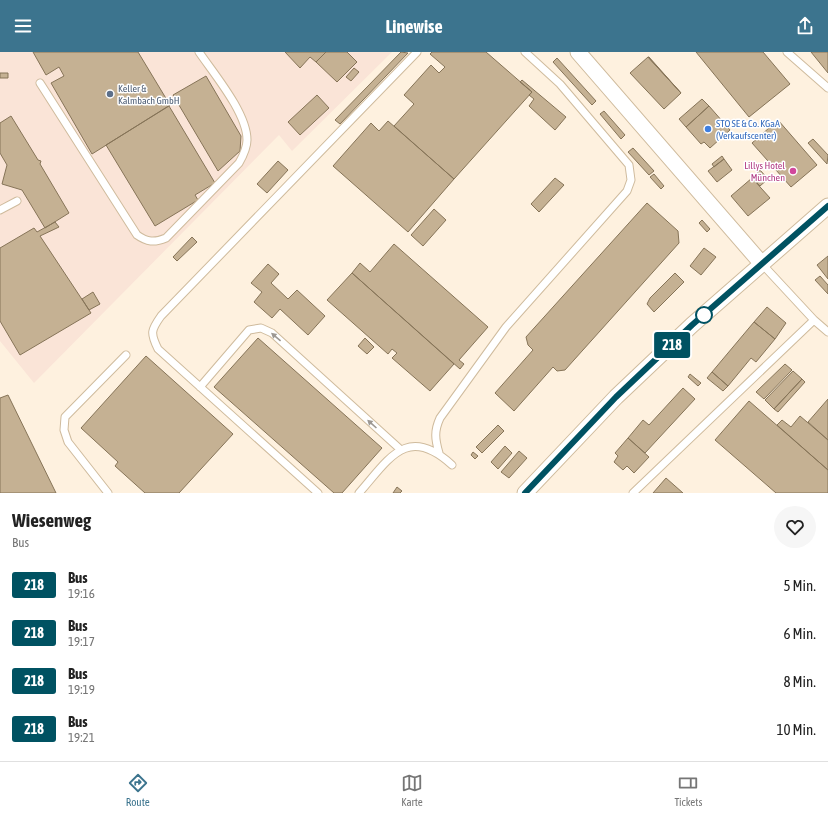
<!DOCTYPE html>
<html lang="de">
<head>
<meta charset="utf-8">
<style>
  body { margin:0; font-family:"Asap Condensed",sans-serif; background:#f6f6f6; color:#222; height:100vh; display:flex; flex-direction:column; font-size:15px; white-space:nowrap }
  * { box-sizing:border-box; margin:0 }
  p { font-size:13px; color:#767676 }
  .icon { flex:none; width:22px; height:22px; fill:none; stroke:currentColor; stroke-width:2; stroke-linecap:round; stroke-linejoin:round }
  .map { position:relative; height:441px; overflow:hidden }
  .details { display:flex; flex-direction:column; background:#fff; flex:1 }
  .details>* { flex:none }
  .badge { padding:0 8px; border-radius:3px; font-size:14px; line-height:26px }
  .map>.badge { position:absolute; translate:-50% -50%; box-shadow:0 0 0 2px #fff }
  .round { display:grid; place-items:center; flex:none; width:42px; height:42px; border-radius:21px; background:#f6f6f6 }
  .overview { display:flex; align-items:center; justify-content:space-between; height:68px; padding:0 12px }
  h1 { font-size:19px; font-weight:700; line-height:30px }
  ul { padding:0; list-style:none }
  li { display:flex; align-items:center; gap:12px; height:48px; padding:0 12px }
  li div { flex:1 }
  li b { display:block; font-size:15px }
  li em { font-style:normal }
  li .badge { min-width:44px; font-weight:700; text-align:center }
  header { display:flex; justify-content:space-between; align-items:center; height:52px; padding:0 12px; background:#3c748e; color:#fff; font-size:18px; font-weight:700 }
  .dock { display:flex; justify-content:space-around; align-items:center; height:56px; border-top:1px solid #e0e0e0; background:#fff; font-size:11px; color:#767676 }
  .dock a { display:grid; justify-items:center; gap:2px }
  .dock .on { color:#3c748e }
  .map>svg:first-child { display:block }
</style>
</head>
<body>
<header><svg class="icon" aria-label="menu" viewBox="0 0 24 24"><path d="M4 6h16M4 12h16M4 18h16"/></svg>Linewise<svg class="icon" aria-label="share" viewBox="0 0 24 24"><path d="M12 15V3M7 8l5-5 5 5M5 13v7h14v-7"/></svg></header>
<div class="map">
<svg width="828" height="441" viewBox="0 0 828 441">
  <rect width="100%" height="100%" fill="#fef1df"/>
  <path fill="#fae4d7" d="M0 0H392L292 99 279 83 34 331 0 289Z"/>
  <path fill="#c5b193" stroke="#867458" d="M33 0H138L170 53 92 102 51 31 64 24 59 15 46 23Z
    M285 0H326L316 10 310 5 300 16Z
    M326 0H347L357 10 337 30 316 10Z
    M401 0 408 1 340 72 335 68Z
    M432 0H486L532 40 454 127 394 74 414 52 404 43 431 13 439 21 445 15 430 2Z
    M696 0H763L790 32 749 65Z
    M811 0H828V21Z
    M648 5 681 41 664 57 630 21Z
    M648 5H649L681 41Z
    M557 6 596 49 592 53 553 10Z
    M354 16 359 20 351 29 346 25Z
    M0 21H8V26H0Z
    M206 24 241 84 240 99 218 119 173 43Z
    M522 28 566 65 555 78 529 54 534 47 529 43 532 40 520 30Z
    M317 43 329 56 300 83 288 70Z
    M702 47 709 54 686 75 679 67Z
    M169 54 215 131 195 143 198 148 155 174 106 93Z
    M709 54 730 78 710 96 704 90 701 92 686 75Z
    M604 59 625 83 621 87 600 62Z
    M11 64 38 108 41 109 40 112 69 161 45 176 22 138 2 132 7 113 0 101V71Z
    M778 68 817 113 791 135 752 91Z
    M388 69 454 127 408 180 333 114 371 71 379 79Z
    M813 87 828 103 827 112 808 91Z
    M633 96 654 119 649 123 628 100Z
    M722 104 724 107 714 115 712 112Z
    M724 107 732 118 717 130 708 119Z
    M278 109 288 118 267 141 257 132Z
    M760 118 768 127 760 134 752 126Z
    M654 122 664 134 661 137 650 125Z
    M555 126 564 133 539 160 531 152Z
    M752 126 770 146 748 164 731 144Z
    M647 151 678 179 679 191 565 318 557 319 553 315 514 359 495 341 533 298 528 293 526 285Z
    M434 157 446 168 423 194 411 183Z
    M702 168 710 177 707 180 699 171Z
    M55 170 59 175 40 184 91 261 20 303 0 269V196L34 176 37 180Z
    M192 185 197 190 177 209 173 205Z
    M394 192 488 275 459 308 464 312 460 317 352 221 360 211 370 220Z
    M704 196 716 205 701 223 690 214Z
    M828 204V227L817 213Z
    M268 212 279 222 271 231 288 247 297 238 325 264 308 283 280 257 272 266 254 250 262 240 251 231Z
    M352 221 454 312 430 339 392 306 397 301 392 297 388 302 327 248Z
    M675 221 684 230 654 260 647 252 650 246Z
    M820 224 828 233V242L815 228Z
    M93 240 100 252 89 258 82 247Z
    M767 255 786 271 775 287 754 270Z
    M754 270 775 287 756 310 751 306 728 334 712 320Z
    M258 286 382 396 342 441H334L214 335Z
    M365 286 374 295 367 302 358 294Z
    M146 304 233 382 179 441H145L115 414 118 410 81 376Z
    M785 312 792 318 764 347 756 340Z
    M793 319 802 327 774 357 765 348Z
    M712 320 728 334 723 339 707 326Z
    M690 322 701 331 698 334 688 325Z
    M802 327 805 330 778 360 774 357Z
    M683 336 695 347 645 401 628 386 643 368 649 373Z
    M8 343 56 441H0V346Z
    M828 347V388L808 370Z
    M749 349 828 418V441H776L715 388Z
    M800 364 828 388V418L777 373 782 368 791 375Z
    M498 373 504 379 482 401 476 395Z
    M628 386 649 405 634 421 627 414 623 418 614 410 618 404 615 401Z
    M505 394 512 401 498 417 491 410Z
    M519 399 527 406 509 426 501 420Z
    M473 400 478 404 475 407 471 403Z
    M666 426 683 441H653Z
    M397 435 402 439 400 441H393Z"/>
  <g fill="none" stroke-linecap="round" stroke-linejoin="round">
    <defs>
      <path id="service" d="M787 0 828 36
        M40 31 137 183C147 190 154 191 166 186L239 111C243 104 247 96 247 88 247 61 214 22 199 0
        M0 158 17 149
        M762 212 814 268 828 280
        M200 335 249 278 261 276 272 281 401 398
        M439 401C435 387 434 379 440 366L506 275 627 139 631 128 629 113 560 32 525 0
        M108 441 68 390 64 378 65 365 126 303
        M318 441 158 297C150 281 151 278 161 264L417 0
        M359 441C389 407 407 372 452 413
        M633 441 814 268"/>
      <path id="minor" d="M578 0 762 212
        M525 441 616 345 692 273 828 154"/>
    </defs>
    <use href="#service" stroke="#cfbb9d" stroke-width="9"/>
    <use href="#minor" stroke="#cfbb9d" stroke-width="17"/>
    <use href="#service" stroke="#fff" stroke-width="7"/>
    <use href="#minor" stroke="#fff" stroke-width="15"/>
  </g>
  <defs><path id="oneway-solid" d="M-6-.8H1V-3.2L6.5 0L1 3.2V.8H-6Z"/></defs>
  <g fill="#9c9893">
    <use href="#oneway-solid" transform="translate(276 285) rotate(-140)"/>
    <use href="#oneway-solid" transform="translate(372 372) rotate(-138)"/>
  </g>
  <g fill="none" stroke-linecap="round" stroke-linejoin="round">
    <defs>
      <path id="line" d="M525 441 616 345 692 273 828 154"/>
    </defs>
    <use href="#line" stroke="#fff" stroke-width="9"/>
    <use href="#line" stroke="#005262" stroke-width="6"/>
  </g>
  <circle fill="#5c6f8a" stroke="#fff" stroke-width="1.5" cx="110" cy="42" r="4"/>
  <circle fill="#3f7fe0" stroke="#fff" stroke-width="1.5" cx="708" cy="77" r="4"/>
  <circle fill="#d1479c" stroke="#fff" stroke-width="1.5" cx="793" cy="119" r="4"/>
  <circle fill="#fff" stroke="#005262" stroke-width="2" cx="704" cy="263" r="8"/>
  <g text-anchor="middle" stroke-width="3" stroke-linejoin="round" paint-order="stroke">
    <g font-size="10" fill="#4e5e75" stroke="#fff" text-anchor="start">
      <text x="118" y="40">Keller &amp;<tspan x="118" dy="12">Kalmbach GmbH</tspan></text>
    </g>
    <g font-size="10" fill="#366cbe" stroke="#fff" text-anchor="start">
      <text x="716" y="75">STO SE &amp; Co. KGaA<tspan x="716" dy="12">(Verkaufscenter)</tspan></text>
    </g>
    <g font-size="10" fill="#b23c85" stroke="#fff" text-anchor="end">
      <text x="785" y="117">Lillys Hotel<tspan x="785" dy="12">München</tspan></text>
    </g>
  </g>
</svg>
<b class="badge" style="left:672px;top:293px;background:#005262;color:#fff">218</b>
</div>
<section class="details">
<div class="overview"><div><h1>Wiesenweg</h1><p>Bus</p></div><a class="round"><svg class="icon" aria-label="heart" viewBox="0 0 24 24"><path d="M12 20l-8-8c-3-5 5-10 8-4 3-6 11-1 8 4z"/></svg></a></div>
<ul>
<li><span class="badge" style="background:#005262;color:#fff">218</span><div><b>Bus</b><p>19:16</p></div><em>5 Min.</em></li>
<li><span class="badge" style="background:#005262;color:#fff">218</span><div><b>Bus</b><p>19:17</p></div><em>6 Min.</em></li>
<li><span class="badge" style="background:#005262;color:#fff">218</span><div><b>Bus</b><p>19:19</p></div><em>8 Min.</em></li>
<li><span class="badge" style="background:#005262;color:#fff">218</span><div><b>Bus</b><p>19:21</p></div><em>10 Min.</em></li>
</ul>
</section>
<nav class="dock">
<a class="on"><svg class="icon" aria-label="directions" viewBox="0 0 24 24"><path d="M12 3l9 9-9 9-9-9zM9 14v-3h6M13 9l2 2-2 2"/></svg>Route</a>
<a><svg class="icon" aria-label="map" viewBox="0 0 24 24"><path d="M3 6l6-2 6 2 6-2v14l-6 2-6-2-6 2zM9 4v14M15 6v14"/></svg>Karte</a>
<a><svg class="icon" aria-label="tickets" viewBox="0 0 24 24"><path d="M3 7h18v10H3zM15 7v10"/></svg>Tickets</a>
</nav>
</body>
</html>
